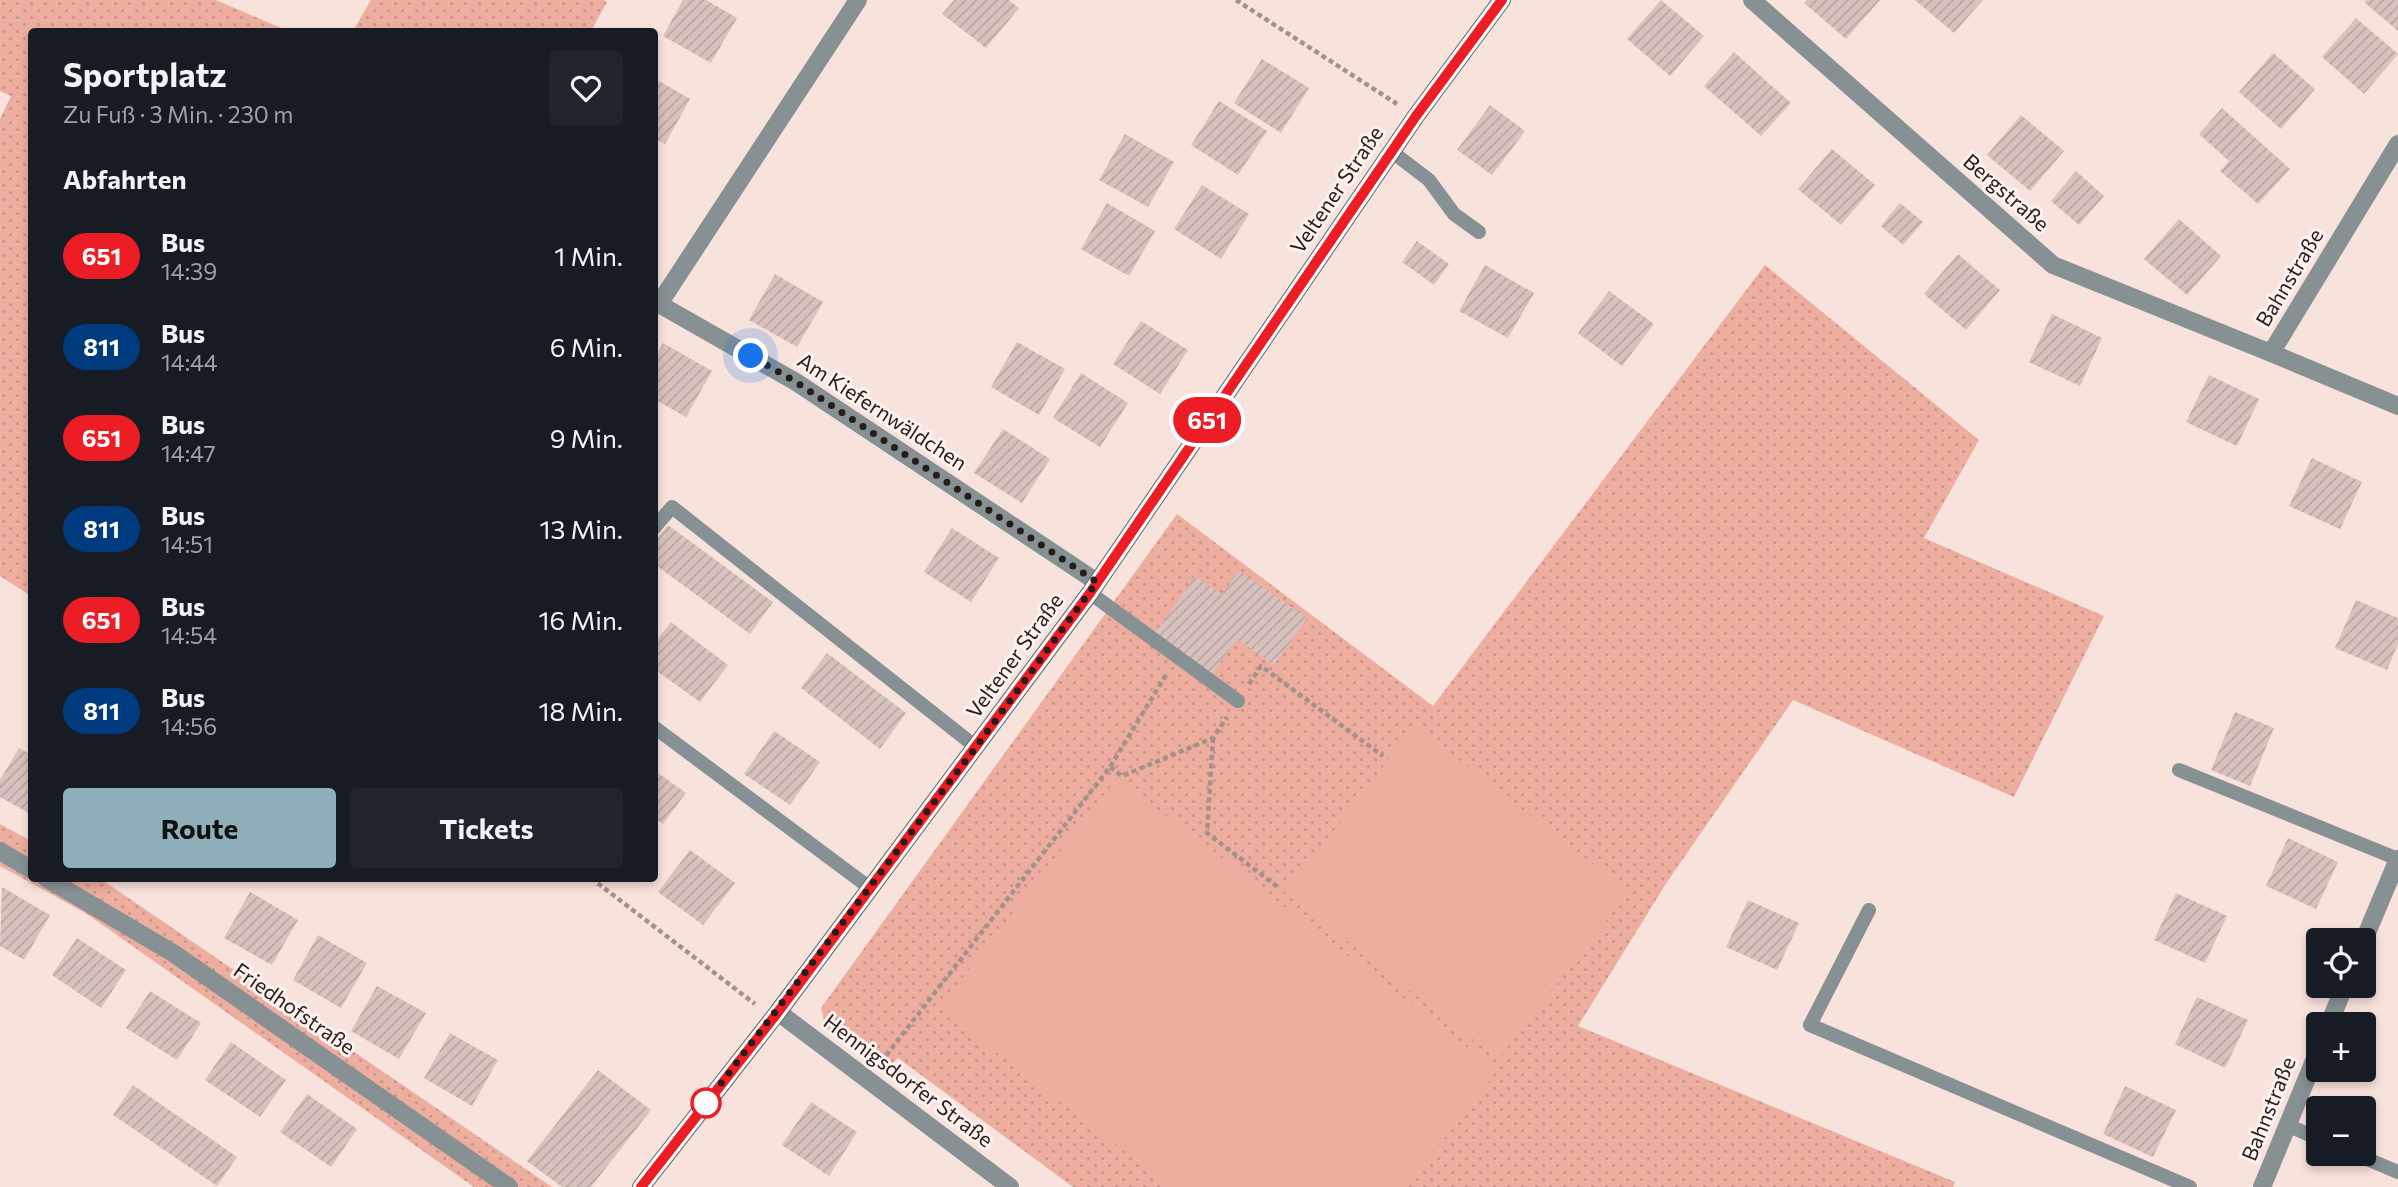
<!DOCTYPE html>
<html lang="de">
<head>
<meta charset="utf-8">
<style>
  body { margin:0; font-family:Commissioner,sans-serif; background:#20242c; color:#f1f3f6; height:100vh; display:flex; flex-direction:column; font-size:26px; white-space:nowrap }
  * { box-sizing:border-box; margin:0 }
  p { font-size:23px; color:#9ea1a6 }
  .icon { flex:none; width:38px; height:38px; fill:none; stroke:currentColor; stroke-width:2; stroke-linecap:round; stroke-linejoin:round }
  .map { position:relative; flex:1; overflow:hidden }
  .drawer { position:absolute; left:28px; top:28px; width:630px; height:854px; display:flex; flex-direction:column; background:#171b24; border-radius:7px; box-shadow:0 4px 10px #0003 }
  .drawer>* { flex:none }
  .badge { padding:0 14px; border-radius:23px; font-size:24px; line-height:46px }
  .fabs { position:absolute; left:2306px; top:928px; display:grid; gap:14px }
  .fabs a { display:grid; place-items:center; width:70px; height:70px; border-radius:7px; background:#171b24; box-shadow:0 4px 10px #0003; font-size:35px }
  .you { position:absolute; width:35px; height:35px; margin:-18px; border:5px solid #fff; border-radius:50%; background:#1a73e8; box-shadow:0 0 0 10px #1a73e833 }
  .map>.badge { position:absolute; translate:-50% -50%; box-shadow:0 0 0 4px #fff }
  h2 { padding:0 35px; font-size:26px; line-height:63px }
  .round { display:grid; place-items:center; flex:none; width:74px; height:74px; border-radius:7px; background:#20242c }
  .summary { display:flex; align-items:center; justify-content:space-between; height:119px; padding:0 35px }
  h1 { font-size:33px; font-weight:700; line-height:52px }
  .primary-button { display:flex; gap:14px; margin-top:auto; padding:14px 35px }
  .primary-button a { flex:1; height:80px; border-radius:7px; background:#8fb0ba; color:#111; font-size:28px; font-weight:700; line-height:80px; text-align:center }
  .primary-button a+a { background:#20242c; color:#f1f3f6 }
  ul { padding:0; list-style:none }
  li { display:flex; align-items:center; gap:21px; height:91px; padding:0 35px }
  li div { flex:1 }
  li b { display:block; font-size:26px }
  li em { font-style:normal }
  li .badge { min-width:77px; font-weight:700; text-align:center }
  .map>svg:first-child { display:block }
</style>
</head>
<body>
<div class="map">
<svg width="2398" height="1187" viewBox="0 0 2398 1187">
  <defs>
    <pattern id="grass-dots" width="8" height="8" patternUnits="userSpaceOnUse" patternTransform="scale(1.75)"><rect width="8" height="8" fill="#edaea0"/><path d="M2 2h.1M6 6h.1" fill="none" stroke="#cb9589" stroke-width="1.8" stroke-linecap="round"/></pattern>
    <pattern id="building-hatch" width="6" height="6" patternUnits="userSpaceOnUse" patternTransform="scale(1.75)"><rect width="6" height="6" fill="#d8c2bd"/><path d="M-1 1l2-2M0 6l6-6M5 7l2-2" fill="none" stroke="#b9a6a2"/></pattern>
  </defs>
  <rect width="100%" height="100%" fill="#f8e2dc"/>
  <path fill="url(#grass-dots)" d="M0 0H216L288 31 32 32 31 596 0 576V119L11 96 0 91Z
    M371 0H603L607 2 591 31H353Z
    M1765 265 1979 440 1924 538 2104 616 2014 797 1793 700 1667 882 1578 1026 1955 1182 1953 1187H1073L898 1058 885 1071 826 1028 821 1008 1177 514 1433 706Z
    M0 824 31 841 32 878H99L105 882 552 1187H474L87 914 0 866Z"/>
  <path fill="#edaea0" d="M1415 726 1629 892 1498 1059 1285 893Z
    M1117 778 1497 1070 1407 1187H1171L939 1008Z"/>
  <path fill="url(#building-hatch)" d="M683 0H706L737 18 711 63 663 36Z
    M954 0H1009L1019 8 986 48 942 14Z
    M1661 0 1704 36 1670 76 1627 39Z
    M1807 0H1880L1846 39 1804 3Z
    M1915 0H1983L1954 33Z
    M2366 0H2398V31L2364 2Z
    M2356 18 2398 54 2364 94 2322 57Z
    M1734 52 1791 103 1761 136 1704 86Z
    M2273 53 2315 89 2281 129 2239 92Z
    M1262 59 1309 88 1281 133 1234 103Z
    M654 78 690 99 665 144 654 139Z
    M1219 101 1267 131 1238 175 1191 145Z
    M1490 105 1525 131 1492 175 1457 150Z
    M2222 108 2290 169 2258 204 2220 171 2229 161 2199 134Z
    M2021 115 2064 151 2030 191 1987 155Z
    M1125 134 1174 162 1148 207 1099 180Z
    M1832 149 1875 185 1841 225 1798 189Z
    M2076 171 2104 196 2079 225 2051 201Z
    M1202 185 1249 214 1221 259 1174 229Z
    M1107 203 1155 231 1129 276 1081 249Z
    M1900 203 1923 222 1903 245 1881 226Z
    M2179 219 2221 256 2187 295 2144 259Z
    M1417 241 1449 264 1434 285 1402 262Z
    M1958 254 2000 290 1966 330 1924 294Z
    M1485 265 1534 293 1508 338 1459 311Z
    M775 274 823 302 797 347 749 320Z
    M1609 291 1654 324 1622 366 1578 333Z
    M2052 314 2102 338 2080 386 2029 362Z
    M1141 321 1188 350 1160 394 1113 364Z
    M1017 342 1065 369 1039 415 991 387Z
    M663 343 712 371 686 417 654 399V359Z
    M1081 373 1128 403 1100 447 1053 418Z
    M2209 375 2259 399 2237 446 2186 422Z
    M1003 429 1050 459 1022 503 974 473Z
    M2312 458 2362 482 2340 529 2289 506Z
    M668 525 773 602 750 634 654 564V543Z
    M952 528 999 558 971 602 924 572Z
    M1239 571 1307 618 1274 665 1237 639 1212 674 1155 634 1195 576 1222 595Z
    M2356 600 2398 618V644L2387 670 2335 648Z
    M671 622 728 665 700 702 654 669V643Z
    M827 653 906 713 880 749 801 688Z
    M2235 712 2274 728 2250 786 2211 770Z
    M774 731 820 762 790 805 744 774Z
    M19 748 32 755V815L0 797V780Z
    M654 770 686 793 663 824 654 818Z
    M2288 838 2338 862 2316 909 2266 886Z
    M690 850 735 883 703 925 658 892Z
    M2 887 50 915 24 960 0 946Z
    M250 892 298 920 272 965 224 938Z
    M2176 893 2227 916 2205 963 2154 940Z
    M1748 900 1799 923 1777 970 1726 947Z
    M318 935 367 963 341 1008 293 980Z
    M77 938 126 970 101 1008 52 975Z
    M377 986 426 1013 399 1059 351 1031Z
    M150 991 201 1023 177 1060 126 1028Z
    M2197 997 2248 1020 2225 1068 2175 1044Z
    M450 1033 498 1060 472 1106 424 1078Z
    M231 1042 286 1080 260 1117 205 1080Z
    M598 1070 651 1110 591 1187H562L527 1161Z
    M133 1085 237 1157 217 1186 113 1115Z
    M2125 1086 2176 1110 2153 1157 2103 1134Z
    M307 1094 357 1129 331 1167 280 1132Z
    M811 1102 857 1132 829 1176 782 1145Z"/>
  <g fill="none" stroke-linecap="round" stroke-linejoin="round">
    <path stroke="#a2918d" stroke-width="4.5" stroke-dasharray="5 3.5" stroke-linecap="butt" d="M1236 0 1397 104
      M1249 684 1261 666 1383 756
      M1213 738 1207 833 1279 888
      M1110 767 1122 776 1213 738 1227 717
      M591 878 755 1004
      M881 1062 1110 767 1166 675"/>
    <path stroke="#879093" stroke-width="14" d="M1391 151 1429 180 1454 214 1479 232
      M654 528 672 507 976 747
      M1090 593 1238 701
      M654 727 870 888
      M2179 770 2398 859
      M1869 910 1810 1025 2190 1187
      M2287 1125 2319 1139
      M2353 1153 2398 1172"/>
    <path stroke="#879093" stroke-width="18" d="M858 0 659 304 796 382 1097 582
      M1752 0 2053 265 2271 353
      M2398 144 2271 353 2398 406
      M0 851 32 870
      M46 878 173 953 509 1187
      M2364 940 2398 859
      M778 1012 1010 1187
      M2329 1024 2345 985
      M2262 1187 2319 1049"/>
    <path stroke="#5a676b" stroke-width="18" d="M641 1187 778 1012 1090 593 1416 116 1502 0"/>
  </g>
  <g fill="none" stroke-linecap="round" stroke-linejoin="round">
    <defs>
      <path id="line" d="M641 1187 778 1012 1090 593 1416 116 1502 0"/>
    </defs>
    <use href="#line" stroke="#fff" stroke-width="16"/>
    <use href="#line" stroke="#ed1d25" stroke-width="10"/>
    <path stroke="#251d1b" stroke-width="7" stroke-dasharray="0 12.6" d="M706 1103 976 747 1097 582 796 382 751 356"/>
  </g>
  <circle fill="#fff" stroke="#ed1d25" stroke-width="3.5" cx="706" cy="1103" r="14"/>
  <g text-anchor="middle" stroke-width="6" stroke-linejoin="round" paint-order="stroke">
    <g font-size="21" fill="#251d1b" stroke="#fff1ee">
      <text transform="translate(1337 190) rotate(-56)" y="7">Veltener Straße</text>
      <text transform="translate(2006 193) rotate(41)" y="7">Bergstraße</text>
      <text transform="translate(2290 278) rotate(-59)" y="7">Bahnstraße</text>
      <text transform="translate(882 412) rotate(33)" y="7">Am Kiefernwäldchen</text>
      <text transform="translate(1015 656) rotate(-54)" y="7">Veltener Straße</text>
      <text transform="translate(294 1009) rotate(35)" y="7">Friedhofstraße</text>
      <text transform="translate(908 1081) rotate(37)" y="7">Hennigsdorfer Straße</text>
      <text transform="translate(2269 1109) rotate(-68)" y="7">Bahnstraße</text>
    </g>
  </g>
</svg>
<div class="fabs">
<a><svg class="icon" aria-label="locate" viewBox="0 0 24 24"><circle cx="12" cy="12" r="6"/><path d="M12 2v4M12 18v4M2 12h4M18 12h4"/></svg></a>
<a>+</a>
<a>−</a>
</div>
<div class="you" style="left:751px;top:356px"></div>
<b class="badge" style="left:1207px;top:420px;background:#ed1d25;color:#fff">651</b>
<section class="drawer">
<div class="summary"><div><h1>Sportplatz</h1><p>Zu Fuß · 3 Min. · 230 m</p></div><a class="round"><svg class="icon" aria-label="heart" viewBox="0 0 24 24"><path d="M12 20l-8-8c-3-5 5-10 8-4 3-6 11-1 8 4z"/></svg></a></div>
<h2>Abfahrten</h2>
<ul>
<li><span class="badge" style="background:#ed1d25;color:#fff">651</span><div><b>Bus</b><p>14:39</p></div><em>1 Min.</em></li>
<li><span class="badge" style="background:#003b80;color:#fff">811</span><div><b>Bus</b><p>14:44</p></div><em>6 Min.</em></li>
<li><span class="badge" style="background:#ed1d25;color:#fff">651</span><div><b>Bus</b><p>14:47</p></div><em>9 Min.</em></li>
<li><span class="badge" style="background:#003b80;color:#fff">811</span><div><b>Bus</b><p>14:51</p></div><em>13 Min.</em></li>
<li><span class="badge" style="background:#ed1d25;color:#fff">651</span><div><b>Bus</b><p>14:54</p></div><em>16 Min.</em></li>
<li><span class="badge" style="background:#003b80;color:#fff">811</span><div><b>Bus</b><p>14:56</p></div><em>18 Min.</em></li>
</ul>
<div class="primary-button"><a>Route</a><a>Tickets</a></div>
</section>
</div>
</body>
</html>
